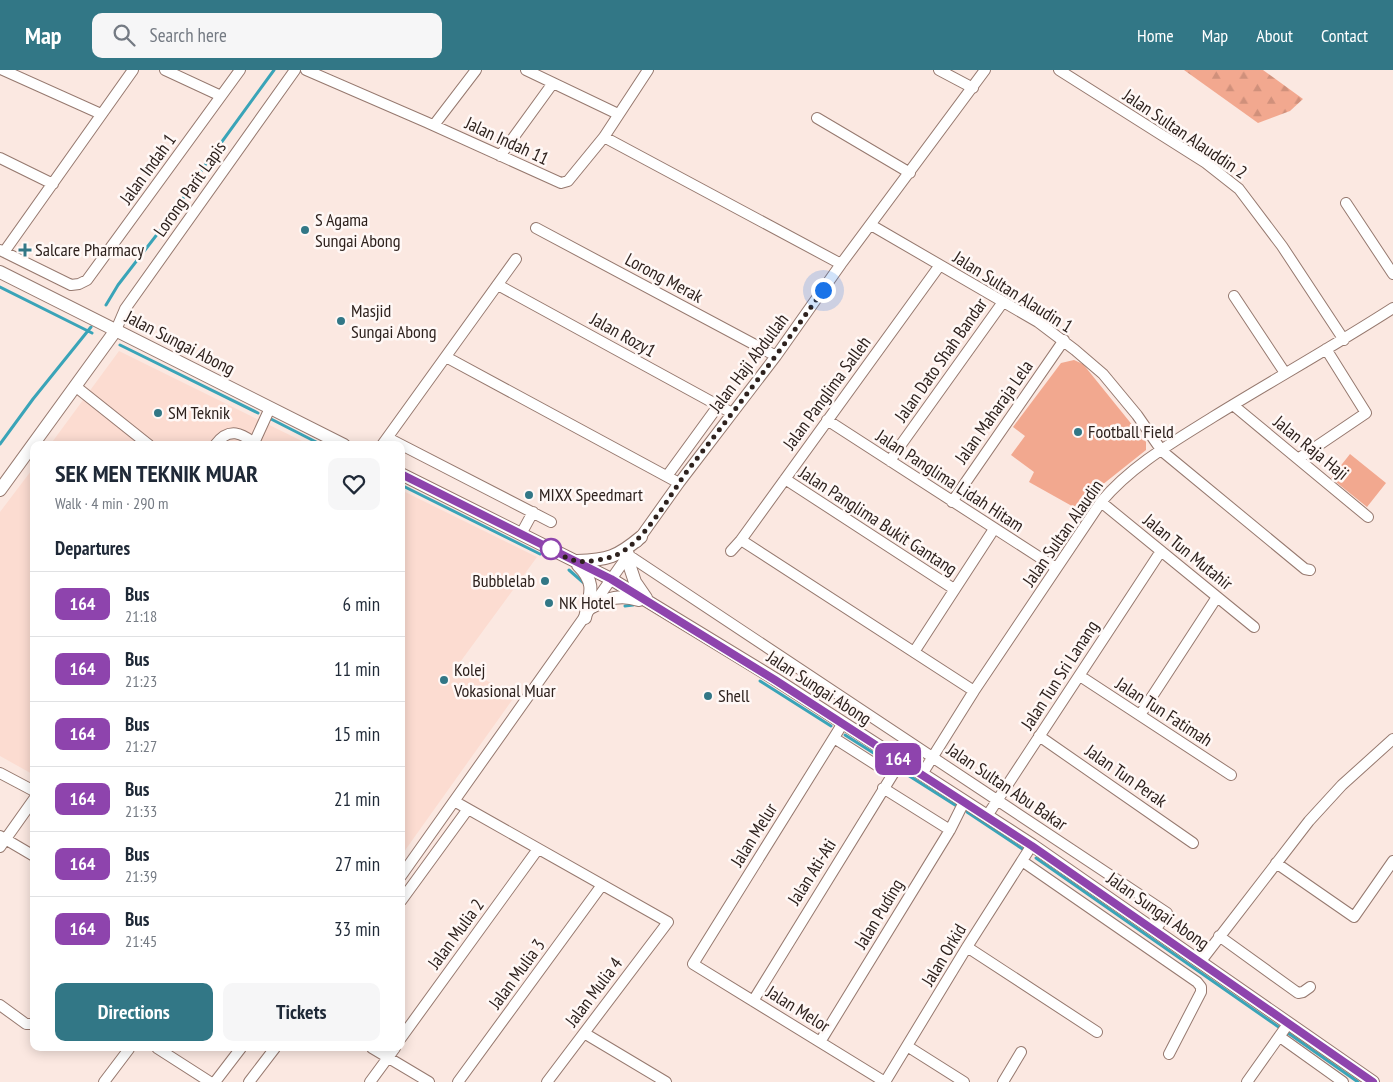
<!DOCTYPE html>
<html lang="en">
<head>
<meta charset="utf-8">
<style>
  body { margin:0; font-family:"PT Sans Narrow",sans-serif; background:#f6f6f7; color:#1f2937; height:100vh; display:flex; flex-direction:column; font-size:19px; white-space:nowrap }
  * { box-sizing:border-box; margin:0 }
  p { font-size:16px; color:#747a83 }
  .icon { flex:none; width:28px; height:28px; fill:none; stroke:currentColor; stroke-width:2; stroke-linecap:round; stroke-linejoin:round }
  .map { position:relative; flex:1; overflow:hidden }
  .sheet { position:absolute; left:30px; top:371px; width:375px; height:610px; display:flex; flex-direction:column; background:#fff; border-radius:10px; box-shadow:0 2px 12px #0003 }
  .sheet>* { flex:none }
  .badge { padding:0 10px; border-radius:8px; font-size:18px; line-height:32px }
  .you { position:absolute; width:25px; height:25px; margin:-12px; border:4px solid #fff; border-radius:50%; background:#1a73e8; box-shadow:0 0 0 8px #1a73e833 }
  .map>.badge { position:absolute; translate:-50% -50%; box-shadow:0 0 0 2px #fff }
  h2 { padding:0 25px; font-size:19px; line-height:45px }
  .round { display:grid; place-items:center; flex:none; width:52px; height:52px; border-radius:10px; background:#f6f6f7 }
  .summary { display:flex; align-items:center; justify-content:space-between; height:85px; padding:0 25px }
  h1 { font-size:24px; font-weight:700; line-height:38px }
  .cta { display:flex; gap:10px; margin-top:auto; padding:10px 25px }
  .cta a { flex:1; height:58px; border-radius:10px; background:#327786; color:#fff; font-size:20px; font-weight:700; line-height:58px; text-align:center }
  .cta a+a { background:#f6f6f7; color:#1f2937 }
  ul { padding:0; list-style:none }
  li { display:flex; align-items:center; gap:15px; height:65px; padding:0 25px; border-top:1px solid #e0e1e3 }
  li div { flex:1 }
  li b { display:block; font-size:19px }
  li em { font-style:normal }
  li .badge { min-width:55px; font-weight:700; text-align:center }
  header { display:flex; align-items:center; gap:30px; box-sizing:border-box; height:70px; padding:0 25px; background:#327786; color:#fff }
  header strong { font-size:24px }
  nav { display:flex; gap:28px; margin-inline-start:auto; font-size:18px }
  .search { width:350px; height:45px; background:#f6f6f7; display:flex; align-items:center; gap:12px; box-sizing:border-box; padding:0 18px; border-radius:10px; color:#747a83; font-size:19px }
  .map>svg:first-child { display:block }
</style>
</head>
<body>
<header>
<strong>Map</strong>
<div class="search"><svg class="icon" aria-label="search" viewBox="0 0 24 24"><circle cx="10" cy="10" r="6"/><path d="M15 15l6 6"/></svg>Search here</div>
<nav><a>Home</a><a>Map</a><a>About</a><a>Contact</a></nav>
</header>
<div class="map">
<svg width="1393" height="1012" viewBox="0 0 1393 1012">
  <defs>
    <pattern id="forest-firs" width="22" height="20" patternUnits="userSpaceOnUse" patternTransform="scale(1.25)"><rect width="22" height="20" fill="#f2a88f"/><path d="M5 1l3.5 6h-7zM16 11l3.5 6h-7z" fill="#d0907b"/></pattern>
  </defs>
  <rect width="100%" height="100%" fill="#fbe8e1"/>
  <path fill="#fcdcd1" d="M119 281 310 375H50Z
    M34 397V705L0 686V442Z
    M401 420 537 487 458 595 515 626 401 786Z"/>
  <path fill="#f2a88f" d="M1074 290 1083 294 1146 372V380L1102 415 1086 438 1079 440 1029 412 1034 402 1011 385 1025 366 1013 357 1061 293Z
    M1350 384 1386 413 1367 437 1331 408Z"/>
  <path fill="url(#forest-firs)" d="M1184 0H1263L1303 29 1290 41 1258 53Z"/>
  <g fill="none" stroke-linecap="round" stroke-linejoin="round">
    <path stroke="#3aa4b8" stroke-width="3" d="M0 217 92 263
      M106 235 118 215 172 145 205 95 274 0
      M120 275 258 343
      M271 349 322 375
      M0 374 33 329 91 257
      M401 415 540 484
      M569 500 585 514
      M625 536 633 535
      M760 611 831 656
      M845 665 891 694
      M903 702 955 735
      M967 742 1024 780
      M1036 788 1280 958
      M1288 963 1358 1012"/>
    <defs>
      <path id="minor" d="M3 0 101 44
        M165 0 221 26
        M306 0 426 52 561 113 568 111 604 67 648 0
        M526 0 618 44
        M939 0 973 18
        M1059 0 1206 93 1239 119 1282 176 1344 270
        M817 48 910 103
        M434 55 476 0
        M604 67 841 194
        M500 86 553 13
        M0 88 53 114
        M1346 133 1393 204
        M871 155 1038 252 1075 280 1103 304 1137 345 1162 381 1305 499 1310 500
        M536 158 776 286
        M0 180 71 215 79 214 87 210 240 0
        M4 182 133 0
        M498 215 732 343
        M1234 226 1285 303
        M116 260 125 239 295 0
        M446 287 679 413
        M75 316 149 375
        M1233 335 1368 447
        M827 350 1056 498
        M388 368 551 452
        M254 373 270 338
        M215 375C229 356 242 363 257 375
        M382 375 516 189
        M1298 389 1366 343 1326 279
        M890 391 900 376 1003 232
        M667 406 718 336
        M785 409 954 519
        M952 432 1064 270
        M1101 432 1254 557
        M521 464 533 442
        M741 470 974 621
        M637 472 679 413 776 286 841 194 985 0
        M731 481 741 470 940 195
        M628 485 1167 843 1155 860
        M914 582 994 459
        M1080 606 1231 705
        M1140 645 1217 527
        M843 653 693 894 885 1012
        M1039 666 1193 773
        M834 668 892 705
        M0 703 34 721
        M922 704 974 621 1101 432C1131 396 1173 372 1213 347 1273 310 1334 276 1393 238
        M883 718 950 760
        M454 731 668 852 547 1012
        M987 746 1161 481
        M0 766 34 786
        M0 777 34 729
        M1022 791 1197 912 1201 917V922L1169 984
        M1276 793 1354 847 1393 791
        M401 806 629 484
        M401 831 468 739
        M1219 866 1298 923 1303 922 1310 917
        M967 877 1097 962
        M1201 891 1309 751 1342 715 1393 669
        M753 931 901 691
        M0 935 26 954H34
        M584 963 666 1012
        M1280 967 1343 1012
        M401 968 538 779
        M820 972 950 760 964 732
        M907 976 964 1012
        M157 978 210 1012
        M372 978 429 1012
        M104 1012 129 979
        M215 1012 241 978
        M249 1012 275 978
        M370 1012 395 978
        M458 1012 602 815
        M885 1012 967 877 1032 775
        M1003 1012 1021 982
        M1247 1012 1288 954"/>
      <path id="tertiary" d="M0 202 344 375
        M401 404 611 509 775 609 1032 775 1373 1012
        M0 420 116 260
        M627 488 635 512 646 528
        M577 491C608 490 617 487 641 467
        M578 495C597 514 590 524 585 548
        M592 537C609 528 620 524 639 530"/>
    </defs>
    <use href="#minor" stroke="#96796f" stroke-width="12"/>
    <use href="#tertiary" stroke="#96796f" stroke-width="14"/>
    <use href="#minor" stroke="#fff" stroke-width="10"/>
    <use href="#tertiary" stroke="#fff" stroke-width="12"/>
  </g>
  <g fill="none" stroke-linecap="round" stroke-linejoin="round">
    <defs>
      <path id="line" d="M401 404 611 509 775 610 1032 776 1373 1012"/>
    </defs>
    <use href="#line" stroke="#fff" stroke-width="11"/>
    <use href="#line" stroke="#8e44ad" stroke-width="8"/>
    <path stroke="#2e221e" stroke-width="5" stroke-dasharray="0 9" d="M551 479 546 477C555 481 566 489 577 491 585 493 607 489 614 486 644 474 669 426 688 400 734 341 780 282 823 220"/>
  </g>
  <g fill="#327786" stroke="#fff8f6" stroke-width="2">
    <circle cx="305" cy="160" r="5"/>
    <path d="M22.5 172.5h5v5h5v5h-5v5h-5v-5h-5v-5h5z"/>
    <circle cx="341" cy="251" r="5"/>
    <circle cx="158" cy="343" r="5"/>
    <circle cx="1078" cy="362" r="5"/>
    <circle cx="529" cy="425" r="5"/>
    <circle cx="545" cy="511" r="5"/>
    <circle cx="549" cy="533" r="5"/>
    <circle cx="444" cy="610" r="5"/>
    <circle cx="708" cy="626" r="5"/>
  </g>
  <circle fill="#fff" stroke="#8e44ad" stroke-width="2.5" cx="551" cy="479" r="10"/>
  <g text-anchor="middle" stroke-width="5" stroke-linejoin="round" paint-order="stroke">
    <g font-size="18" fill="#2e221e" stroke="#fff8f6">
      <text transform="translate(1185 64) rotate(34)" y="6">Jalan Sultan Alauddin 2</text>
      <text transform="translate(507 71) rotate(25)" y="6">Jalan Indah 11</text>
      <text transform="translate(148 99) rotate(-54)" y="6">Jalan Indah 1</text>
      <text transform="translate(190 119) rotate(-55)" y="6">Lorong Parit Lapis</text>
      <text transform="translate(664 208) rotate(28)" y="6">Lorong Merak</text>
      <text transform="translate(1013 222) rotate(32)" y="6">Jalan Sultan Alaudin 1</text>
      <text transform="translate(623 265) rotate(29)" y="6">Jalan Rozy1</text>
      <text transform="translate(180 273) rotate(27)" y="6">Jalan Sungai Abong</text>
      <text transform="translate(941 290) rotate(-55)" y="6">Jalan Dato Shah Bandar</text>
      <text transform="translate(749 293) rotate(-53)" y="6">Jalan Haji Abdullah</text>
      <text transform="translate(827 323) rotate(-54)" y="6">Jalan Panglima Salleh</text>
      <text transform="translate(994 342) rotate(-55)" y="6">Jalan Maharaja Lela</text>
      <text transform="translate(1311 378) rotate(39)" y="6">Jalan Raja Haji</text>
      <text transform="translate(950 411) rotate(33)" y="6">Jalan Panglima Lidah Hitam</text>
      <text transform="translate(878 451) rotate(33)" y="6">Jalan Panglima Bukit Gantang</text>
      <text transform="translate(1063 463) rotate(-55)" y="6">Jalan Sultan Alaudin</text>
      <text transform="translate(1188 482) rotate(39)" y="6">Jalan Tun Mutahir</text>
      <text transform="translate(1060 605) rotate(-57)" y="6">Jalan Tun Sri Lanang</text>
      <text transform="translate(819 618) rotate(33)" y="6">Jalan Sungai Abong</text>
      <text transform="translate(1164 642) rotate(33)" y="6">Jalan Tun Fatimah</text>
      <text transform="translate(1126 706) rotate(35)" y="6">Jalan Tun Perak</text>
      <text transform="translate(1007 717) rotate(34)" y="6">Jalan Sultan Abu Bakar</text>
      <text transform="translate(754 765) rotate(-58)" y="6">Jalan Melur</text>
      <text transform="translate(812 802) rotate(-58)" y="6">Jalan Ati-Ati</text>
      <text transform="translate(1158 841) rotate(35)" y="6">Jalan Sungai Abong</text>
      <text transform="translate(879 844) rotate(-59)" y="6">Jalan Puding</text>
      <text transform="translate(456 864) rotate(-54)" y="6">Jalan Mulia 2</text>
      <text transform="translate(944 885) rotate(-59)" y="6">Jalan Orkid</text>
      <text transform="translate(517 904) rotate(-54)" y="6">Jalan Mulia 3</text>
      <text transform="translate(594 922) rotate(-53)" y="6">Jalan Mulia 4</text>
      <text transform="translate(798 939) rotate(32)" y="6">Jalan Melor</text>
    </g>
    <g font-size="18" fill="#2e221e" stroke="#fff8f6" text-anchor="start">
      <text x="315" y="156">S Agama<tspan x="315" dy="21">Sungai Abong</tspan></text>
      <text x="35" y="186">Salcare Pharmacy</text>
      <text x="351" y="247">Masjid<tspan x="351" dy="21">Sungai Abong</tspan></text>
      <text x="168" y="349">SM Teknik</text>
      <text x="1088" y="368">Football Field</text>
      <text x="539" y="431">MIXX Speedmart</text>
      <text x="535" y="517" text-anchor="end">Bubblelab</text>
      <text x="559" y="539">NK Hotel</text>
      <text x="454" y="606">Kolej<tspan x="454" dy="21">Vokasional Muar</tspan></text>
      <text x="718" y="632">Shell</text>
    </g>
  </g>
</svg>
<div class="you" style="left:823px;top:220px"></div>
<b class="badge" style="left:898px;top:689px;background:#8e44ad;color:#fff">164</b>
<section class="sheet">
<div class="summary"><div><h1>SEK MEN TEKNIK MUAR</h1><p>Walk · 4 min · 290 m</p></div><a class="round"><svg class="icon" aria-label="heart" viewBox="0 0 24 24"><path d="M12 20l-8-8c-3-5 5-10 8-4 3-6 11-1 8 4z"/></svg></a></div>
<h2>Departures</h2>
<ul>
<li><span class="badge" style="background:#8e44ad;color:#fff">164</span><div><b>Bus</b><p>21:18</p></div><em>6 min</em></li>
<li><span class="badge" style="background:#8e44ad;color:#fff">164</span><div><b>Bus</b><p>21:23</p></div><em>11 min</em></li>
<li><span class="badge" style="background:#8e44ad;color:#fff">164</span><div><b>Bus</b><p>21:27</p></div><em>15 min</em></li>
<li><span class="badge" style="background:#8e44ad;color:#fff">164</span><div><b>Bus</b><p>21:33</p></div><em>21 min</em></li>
<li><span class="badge" style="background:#8e44ad;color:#fff">164</span><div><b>Bus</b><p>21:39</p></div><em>27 min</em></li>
<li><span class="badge" style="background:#8e44ad;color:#fff">164</span><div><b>Bus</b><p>21:45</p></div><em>33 min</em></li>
</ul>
<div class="cta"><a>Directions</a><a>Tickets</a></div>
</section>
</div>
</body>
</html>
